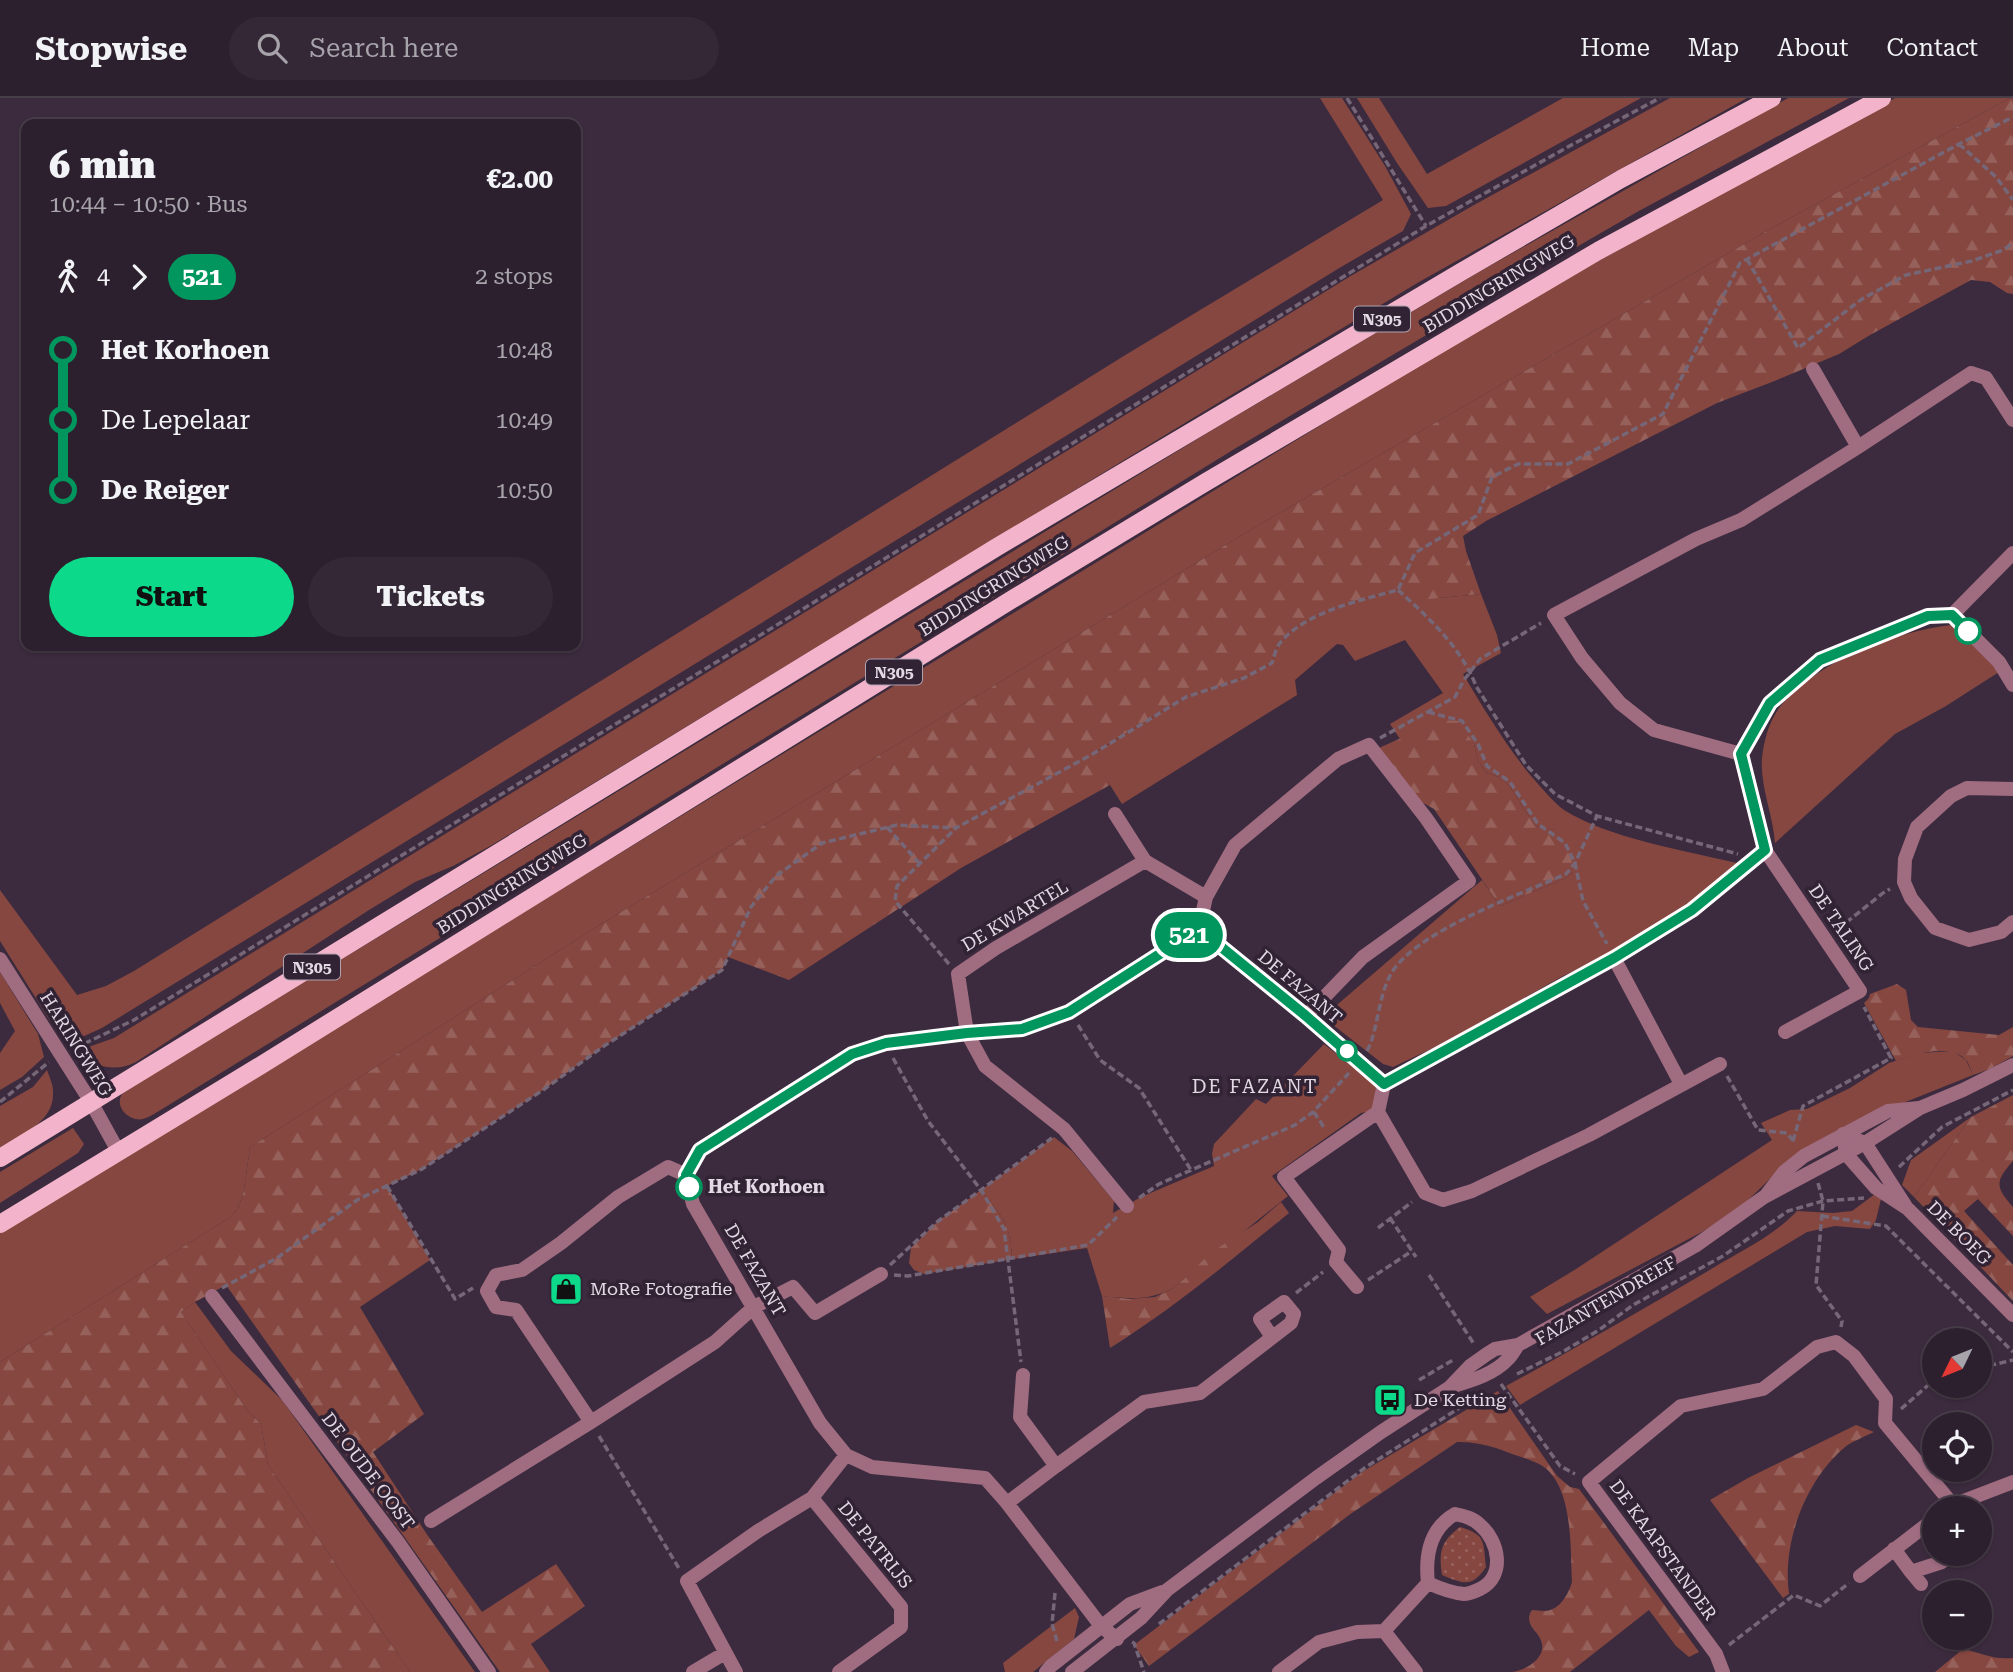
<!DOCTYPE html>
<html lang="en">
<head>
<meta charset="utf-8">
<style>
  body { margin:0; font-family:"Roboto Serif",serif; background:#352836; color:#f1f3f6; height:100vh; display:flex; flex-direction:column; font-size:26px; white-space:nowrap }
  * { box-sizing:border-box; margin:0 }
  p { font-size:23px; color:#a7a3aa }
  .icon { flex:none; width:38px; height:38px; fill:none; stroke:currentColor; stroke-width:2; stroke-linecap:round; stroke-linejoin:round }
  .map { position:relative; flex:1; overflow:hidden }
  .details { position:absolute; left:21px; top:21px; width:560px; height:532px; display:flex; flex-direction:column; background:#2d202e; border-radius:14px; box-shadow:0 2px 5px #0004,0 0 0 2px #483e4a }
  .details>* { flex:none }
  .badge { padding:0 14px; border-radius:23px; font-size:24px; line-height:46px }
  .needle { width:46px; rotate:227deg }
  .fabs { position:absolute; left:1922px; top:1230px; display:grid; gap:14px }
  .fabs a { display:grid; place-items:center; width:70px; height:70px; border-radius:50%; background:#2d202e; box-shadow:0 2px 5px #0004,0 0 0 2px #483e4a; font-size:35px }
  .map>.badge { position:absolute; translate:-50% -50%; box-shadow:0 0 0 4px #fff }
  .legs { display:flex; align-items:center; gap:10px; height:77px; padding:0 28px; font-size:23px }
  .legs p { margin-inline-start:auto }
  .summary { display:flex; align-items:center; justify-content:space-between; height:119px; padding:0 28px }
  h1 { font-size:38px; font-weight:800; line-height:52px }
  .action { display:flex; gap:14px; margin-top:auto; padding:14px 28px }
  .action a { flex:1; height:80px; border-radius:42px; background:#0dd98a; color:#111; font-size:28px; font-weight:800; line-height:80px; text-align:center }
  .action a+a { background:#352836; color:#f1f3f6 }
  ul { padding:0 28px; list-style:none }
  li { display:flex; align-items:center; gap:24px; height:70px; font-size:26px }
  li i { display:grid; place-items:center; width:10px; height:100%; margin:0 9px; background:currentColor }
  li i::after { content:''; width:18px; height:18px; margin:-9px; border:5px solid; border-radius:50%; background:#2d202e }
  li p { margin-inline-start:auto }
  li:first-child i { background:linear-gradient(#0000 50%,currentColor 0) }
  li:last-child i { background:linear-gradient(currentColor 50%,#0000 0) }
  header { display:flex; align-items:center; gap:42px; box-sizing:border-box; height:98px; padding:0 35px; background:#2d202e; border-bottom:2px solid #483e4a }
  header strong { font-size:33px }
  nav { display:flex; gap:38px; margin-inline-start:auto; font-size:24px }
  .search { width:490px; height:63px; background:#352836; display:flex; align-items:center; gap:18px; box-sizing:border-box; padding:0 24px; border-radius:38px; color:#a7a3aa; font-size:26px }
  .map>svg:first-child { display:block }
</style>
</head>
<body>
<header>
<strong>Stopwise</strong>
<div class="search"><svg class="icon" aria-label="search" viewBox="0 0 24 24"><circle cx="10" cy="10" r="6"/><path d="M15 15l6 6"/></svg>Search here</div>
<nav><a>Home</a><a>Map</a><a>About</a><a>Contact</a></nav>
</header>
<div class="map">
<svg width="2013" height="1574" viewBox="0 0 2013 1574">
  <defs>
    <pattern id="forest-firs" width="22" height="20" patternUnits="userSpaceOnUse" patternTransform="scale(1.75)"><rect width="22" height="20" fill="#864740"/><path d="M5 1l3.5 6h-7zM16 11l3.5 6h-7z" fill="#97615b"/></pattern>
    <pattern id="park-dots" width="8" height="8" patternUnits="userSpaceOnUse" patternTransform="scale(1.75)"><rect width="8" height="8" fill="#864740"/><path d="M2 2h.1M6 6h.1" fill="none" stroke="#97615b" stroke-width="1.8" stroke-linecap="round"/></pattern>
  </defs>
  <rect width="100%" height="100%" fill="#3c2b3e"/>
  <path fill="#864740" d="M1320 0H1342L1385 68 1411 116 1403 133 1341 169 102 930 69 945 49 921 0 843V792L77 897 106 888 134 873 1127 256 1383 102Z
    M1357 0H1379L1427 76 1563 0H1641L1446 108 1428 110 1397 65Z
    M1670 0H1747L1419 184 1198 317 492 747 453 768 415 784 369 812 136 964C115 975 94 969 77 953L114 940 1349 179 1474 107Z
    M1788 0H1849L1637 114 1492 198 1236 350 154 1016C150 1018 147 1020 143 1021 129 1024 114 1009 122 996L153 976 1214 331 1479 174Z
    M1895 0H2010L1770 131 1252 431 598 828 250 1049 244 1092 238 1111 229 1120 0 1264V1134L1475 233 1676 119Z
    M1398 492 1439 500 1481 496 1497 537 1501 555 1463 576C1484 611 1505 646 1531 678 1541 689 1552 703 1564 712 1608 740 1686 753 1737 765L1669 823 1620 853 1563 878 1448 943 1393 969 1383 966 1323 919 1482 782 1500 808 1566 780 1573 774 1555 732 1535 728 1511 690 1503 681 1486 674 1478 663 1474 646 1415 635 1400 641 1390 626 1443 595 1405 542 1355 563 1343 547 1337 546 1295 582 1297 597 1122 706 1091 657 1186 599 1244 580 1272 565C1274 559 1276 550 1280 545 1305 514 1361 502 1398 492Z
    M1951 527 1970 538 1999 574 1946 608 1895 636 1775 745C1773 716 1760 689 1762 660 1764 641 1770 620 1783 605 1820 562 1895 534 1951 527Z
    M0 874 38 936 44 959 22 979 0 992V955L15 933 0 905Z
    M1324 946 1376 987 1377 1012 1361 1015 1272 1078 1288 1098 1172 1191C1146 1203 1130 1201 1102 1198L1087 1150 1012 1161C1011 1126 1002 1118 981 1092L1054 1039 1072 1053 1114 1103 1113 1115 1141 1099 1214 1068 1212 1056 1214 1046 1256 1001 1266 1006Z
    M1953 953 1966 962 1973 977 1873 1017 1774 1077 1744 1106 1715 1127 1547 1216 1530 1199 1576 1171 1772 1042 1761 1025 1790 1012 1807 1011 1850 990 1889 965 1918 955Z
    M47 972C49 978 53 986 53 993 55 1024 22 1036 0 1050V1008L33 989Z
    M1971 1019 1914 1099 1902 1087 1911 1062Z
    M73 1030 84 1046 78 1055 0 1105V1074Z
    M1875 1096 1881 1101 1876 1122 1870 1131 1835 1128 1807 1134 1520 1307 1506 1288C1576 1250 1644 1211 1713 1170 1741 1153 1775 1137 1797 1113L1833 1115 1852 1113Z
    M195 1204 231 1253 282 1302 475 1574H410L268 1367 261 1326 247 1312 181 1214Z
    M1075 1510 1079 1519 1074 1541 1033 1574H1005L1003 1565Z"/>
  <path fill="url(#forest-firs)" d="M2010 0H2013V196L2007 195 1990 184 1971 182 1870 237 1839 256 1772 284 1717 305 1486 423 1463 438 1466 453 1481 496 1408 503 1398 492C1361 502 1305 514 1280 545 1276 550 1274 559 1272 565L1244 580 1186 599 1092 656 1110 687 961 770 789 882 728 859 722 872 604 948 543 992 422 1071 387 1088 430 1162 360 1209 424 1316 373 1354 428 1438 482 1514 556 1466 585 1508 531 1546 550 1574H500L226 1187 195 1204 181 1214 247 1312 261 1326 268 1367 410 1574H0V1264L229 1120 238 1111 244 1092 250 1049 598 828 1252 431 1770 131Z
    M1441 622 1458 623 1474 646 1478 663 1486 674 1503 681 1511 690 1535 728 1555 732 1569 743 1573 774 1566 780 1500 808 1434 711 1414 700 1379 650Z
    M1897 886 1906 892 1911 922 1918 929 1999 937 2013 929V958L1990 971 1973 977C1971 973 1969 965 1966 962 1951 945 1913 956 1896 963L1864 905 1869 900 1870 896Z
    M2013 997V1063C1995 1083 1995 1089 2013 1109V1138L1978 1101 1964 1113 2013 1167V1203L1914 1099 1971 1019Z
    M981 1092C1002 1118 1011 1126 1012 1161L924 1176 914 1172 909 1165 911 1150 937 1124Z
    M1281 1104 1289 1115C1230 1163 1174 1210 1110 1250L1102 1198 1130 1201 1155 1199 1172 1191 1189 1177 1209 1156 1258 1124Z
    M1498 1293 1557 1378 1570 1389 1579 1391 1699 1554 1689 1559 1676 1548 1649 1512 1570 1574H1512C1524 1573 1545 1561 1542 1546 1540 1533 1522 1527 1532 1512 1537 1512 1545 1514 1550 1512 1561 1509 1569 1495 1572 1484 1570 1451 1574 1387 1541 1367 1533 1363 1524 1360 1515 1357 1498 1350 1477 1343 1457 1344L1349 1417 1149 1568 1134 1547 1362 1374Z
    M1856 1327 1874 1334C1864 1339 1853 1343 1845 1349 1805 1383 1782 1445 1789 1496L1783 1500 1710 1402 1748 1380Z
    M1963 1551C1982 1555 1993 1562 2013 1560V1574H1935Z"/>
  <path fill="url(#park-dots)" d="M1460 1429C1487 1437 1483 1445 1486 1469 1472 1490 1464 1486 1442 1477 1439 1454 1440 1444 1460 1429Z"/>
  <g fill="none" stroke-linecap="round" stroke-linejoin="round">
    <path stroke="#756777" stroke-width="3.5" stroke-dasharray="7 3.5" stroke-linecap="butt" d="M1347 0 1426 128
      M1959 46 1996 79 2013 102
      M1747 161 1798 250 1862 201 1906 177 1972 163 2003 152 2013 145
      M1398 492C1428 519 1461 549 1476 588L1526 667 1555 696 1597 718 1738 756
      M1428 614 1462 623 1478 646 1487 668 1510 684 1538 726 1565 745 1575 765 1583 803 1607 846
      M1380 640 1455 599 1464 582 1480 561 1541 525
      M887 729 920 766
      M1838 831 1883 795 1890 791
      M949 866 895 803 897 788 956 730
      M1078 927 1100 962 1139 990 1191 1072
      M75 950 134 922 1426 128 1575 45 1660 0
      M1367 953C1378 933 1378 898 1391 876 1414 834 1521 796 1566 776L1575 765 1597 718
      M893 960 928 1023 981 1092 1004 1131 1021 1264
      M1727 978 1758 1032 1787 1035 1795 1045
      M0 1004 49 964
      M1314 1014 1325 1031
      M1793 1043 1803 1008 1891 960 1864 909
      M1899 1069 1942 1029 2013 992
      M1818 1085 1823 1103 1816 1187 1842 1223 1841 1229
      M387 1088 455 1201 473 1190
      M1139 1100 1159 1086 1295 1027 1313 1014 1349 975
      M1822 1118 1886 1128 2013 1254
      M1390 1120 1416 1159
      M1378 1130 1412 1104
      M890 1167 937 1124 1052 1040
      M894 1177 908 1178 1088 1147 1117 1119
      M1429 1177 1474 1246
      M1368 1182 1412 1153
      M222 1190 277 1160 357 1102 422 1071 543 992 604 948 722 872 751 809 776 778 822 745 897 727 956 730 1091 657 1186 599 1244 580 1272 565C1274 559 1276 550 1280 545 1305 514 1361 502 1398 492L1415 455 1478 417 1492 379 1518 366H1568L1663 316 1740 165 1959 46 2013 19
      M1296 1195 1323 1174
      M1979 1270 2013 1262
      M1517 1276 1564 1253 1599 1232 1633 1207 1723 1158 1788 1113 1823 1103 1864 1100
      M1419 1282 1453 1262
      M1501 1286 1560 1368 1575 1376
      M1901 1311 1934 1282
      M599 1338 680 1472
      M1055 1495 1052 1526 1057 1543
      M1159 1526 1366 1369 1480 1297
      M1132 1544 1134 1545 1144 1574
      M1729 1547 1794 1497 1820 1508 1849 1485"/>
    <path stroke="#9f6c80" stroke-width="14" d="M1813 271 1858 349
      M1952 517 2013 455
      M1741 656 1654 632 1620 605 1582 560 1554 517 1696 441 1741 422 1858 349 1971 275 1986 280 2013 322
      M2013 691 1967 690 1951 698 1917 729 1905 761 1904 784 1911 800 1935 830 1969 842 2001 834 2013 824
      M1115 716 1145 763
      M1765 752 1860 893 1785 934
      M1199 831 1206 799 1235 747 1338 661 1369 647 1426 720 1469 783 1363 859 1306 918
      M1614 860 1681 986
      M0 861 91 1004 118 1053
      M1384 986 1378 1014 1425 1095 1443 1102 1472 1093 1589 1037 1720 966
      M1843 1036 1846 1056 1876 1090 1908 1111 2013 1217
      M1855 1041 1865 1045 1905 1107
      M1127 1108 1064 1031 985 968 967 935 958 876 996 850 1145 763 1206 799
      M1357 1189 1336 1164 1339 1152 1284 1079 1378 1014
      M212 1198 398 1444 489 1574
      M591 1324 516 1212 496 1209 487 1193 496 1177 522 1172 561 1145 618 1099 668 1069 686 1077
      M1056 1368 1144 1304 1200 1295 1291 1225 1294 1216 1284 1204 1260 1221 1272 1239
      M812 1400 901 1509V1529L839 1574
      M1007 1405 1056 1368 1020 1319 1023 1277
      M431 1423 591 1324 715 1244 754 1209 793 1189 815 1215 881 1176
      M1894 1451 1911 1474 1942 1464
      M1911 1474 1921 1486
      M1860 1478 1934 1421
      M1384 1533 1428 1485C1439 1490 1452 1495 1464 1496 1469 1496 1475 1493 1480 1491 1506 1478 1499 1443 1480 1427 1473 1420 1464 1418 1455 1416 1429 1431 1425 1458 1428 1485
      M1117 1541 1101 1528 1007 1405 985 1380 872 1369 846 1357 820 1325 693 1106 686 1077 700 1052 852 956 885 945 967 935 1022 931 1069 914 1199 831 1306 918 1384 986 1614 860 1692 812 1765 752 1741 656 1770 605 1820 562 1928 518 1952 517 1999 564 2013 587
      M693 1574 725 1555
      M736 1574 687 1483 758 1433 812 1400 846 1357
      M1279 1574 1319 1544 1357 1534 1384 1533 1416 1574
      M1723 1574 1716 1556 1589 1384 1681 1308 1763 1291 1817 1249 1836 1244 1854 1258 1886 1301 1885 1325 1953 1407 2013 1384"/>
    <path stroke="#9f6c80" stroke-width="14" d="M1767 1096 1784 1074 1804 1058 1888 1013 1919 1010
      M1450 1289C1470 1283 1493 1277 1508 1261 1512 1257 1515 1251 1518 1247
      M1046 1574 1051 1568 1130 1506 1162 1494
      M1072 1574 1141 1520 1167 1492 1316 1380 1381 1334 1449 1290 1470 1268 1487 1256 1495 1251 1518 1247 1695 1148 1764 1099 1865 1045 1920 1010 1963 992 2013 967"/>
    <path stroke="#f3b4cb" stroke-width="18" d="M0 1060 997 449 1461 174 1621 81 1772 0
      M0 1126 258 969 1016 499 1206 384 1598 153 1882 0"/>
  </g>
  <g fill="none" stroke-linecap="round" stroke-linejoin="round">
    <defs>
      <path id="line-1" d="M689 1089 686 1077 700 1052 852 956 886 945 967 935 1022 931 1069 914 1199 831 1306 918 1384 986 1614 860 1692 812 1765 752 1741 656 1770 605 1820 562 1928 518 1952 517 1968 533"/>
    </defs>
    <use href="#line-1" stroke="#fff" stroke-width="16"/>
    <use href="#line-1" stroke="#00965e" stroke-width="10"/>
  </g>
  <defs>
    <symbol id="shop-square" viewBox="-11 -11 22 22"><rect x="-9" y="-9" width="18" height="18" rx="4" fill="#0dd98a" stroke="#312234"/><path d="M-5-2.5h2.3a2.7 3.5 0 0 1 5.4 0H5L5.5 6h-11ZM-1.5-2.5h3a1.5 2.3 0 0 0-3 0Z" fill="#111"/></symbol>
    <symbol id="bus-square" viewBox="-11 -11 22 22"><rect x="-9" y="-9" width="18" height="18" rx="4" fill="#0dd98a" stroke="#312234"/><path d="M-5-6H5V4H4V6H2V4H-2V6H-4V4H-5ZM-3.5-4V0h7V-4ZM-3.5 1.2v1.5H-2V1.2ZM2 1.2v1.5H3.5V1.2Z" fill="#111"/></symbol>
  </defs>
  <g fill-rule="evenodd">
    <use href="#shop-square" x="547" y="1172" width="38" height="38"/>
    <use href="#bus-square" x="1371" y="1283" width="38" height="38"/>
  </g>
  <g fill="#fff" stroke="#00965e" stroke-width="3.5">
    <circle cx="1968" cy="533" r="12"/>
    <circle cx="1347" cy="953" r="9"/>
    <circle cx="689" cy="1089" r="12"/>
  </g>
  <g text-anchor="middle" stroke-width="7" stroke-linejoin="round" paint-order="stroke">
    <g fill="#312234" stroke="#aea2b0" stroke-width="2">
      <rect x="1354" y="208.5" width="56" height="25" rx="5"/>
      <rect x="866" y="561.5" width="56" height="25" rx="5"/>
      <rect x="284" y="856.5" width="56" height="25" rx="5"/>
    </g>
    <g font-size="16" font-weight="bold" fill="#e3d9e5">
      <text x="1382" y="227">N305</text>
      <text x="894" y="580">N305</text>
      <text x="312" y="875">N305</text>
    </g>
    <g font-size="18" fill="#e3d9e5" stroke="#312234">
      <text transform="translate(1499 186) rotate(-31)" y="6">BIDDINGRINGWEG</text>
      <text transform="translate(994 488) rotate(-32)" y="6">BIDDINGRINGWEG</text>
      <text transform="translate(512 786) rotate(-32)" y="6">BIDDINGRINGWEG</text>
      <text transform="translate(1015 818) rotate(-31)" y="6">DE KWARTEL</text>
      <text transform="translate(1841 830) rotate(56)" y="6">DE TALING</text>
      <text transform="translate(1300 889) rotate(40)" y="6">DE FAZANT</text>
      <text transform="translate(76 946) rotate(58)" y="6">HARINGWEG</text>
      <text transform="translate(1959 1135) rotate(45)" y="6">DE BOEG</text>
      <text transform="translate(755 1172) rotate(60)" y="6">DE FAZANT</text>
      <text transform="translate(1606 1203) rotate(-30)" y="6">FAZANTENDREEF</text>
      <text transform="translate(368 1373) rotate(53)" y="6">DE OUDE OOST</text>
      <text transform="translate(875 1447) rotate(51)" y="6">DE PATRIJS</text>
      <text transform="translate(1663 1452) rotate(54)" y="6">DE KAAPSTANDER</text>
    </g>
    <g font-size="18" font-weight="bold" fill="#e3d9e5" stroke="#312234" text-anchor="start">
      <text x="708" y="1095">Het Korhoen</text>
    </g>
    <g font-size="18" fill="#e3d9e5" stroke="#312234" text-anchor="start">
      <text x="590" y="1197">MoRe Fotografie</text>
      <text x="1414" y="1308">De Ketting</text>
    </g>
    <g font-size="19" letter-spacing="2" fill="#e3d9e5" stroke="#312234">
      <text x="1255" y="995">DE FAZANT</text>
    </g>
  </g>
</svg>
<div class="fabs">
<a><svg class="needle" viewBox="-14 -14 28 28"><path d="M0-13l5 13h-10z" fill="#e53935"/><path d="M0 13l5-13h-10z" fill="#a7a3aa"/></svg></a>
<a><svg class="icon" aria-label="locate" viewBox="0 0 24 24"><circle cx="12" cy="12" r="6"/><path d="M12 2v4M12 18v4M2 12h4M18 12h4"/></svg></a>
<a>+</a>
<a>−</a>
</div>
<b class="badge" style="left:1189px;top:837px;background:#00965e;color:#fff">521</b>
<section class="details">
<div class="summary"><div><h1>6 min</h1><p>10:44 – 10:50 · Bus</p></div><b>€2.00</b></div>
<div class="legs"><svg class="icon" aria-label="walk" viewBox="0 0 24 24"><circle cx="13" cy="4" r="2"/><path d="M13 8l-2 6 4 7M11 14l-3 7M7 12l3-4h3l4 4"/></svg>4<svg class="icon" aria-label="forward" viewBox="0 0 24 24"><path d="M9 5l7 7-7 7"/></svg><b class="badge" style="background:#00965e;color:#fff">521</b><p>2 stops</p></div>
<ul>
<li><i style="color:#00965e"></i><b>Het Korhoen</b><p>10:48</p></li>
<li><i style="color:#00965e"></i><span>De Lepelaar</span><p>10:49</p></li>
<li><i style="color:#00965e"></i><b>De Reiger</b><p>10:50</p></li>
</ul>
<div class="action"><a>Start</a><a>Tickets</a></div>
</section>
</div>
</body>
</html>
